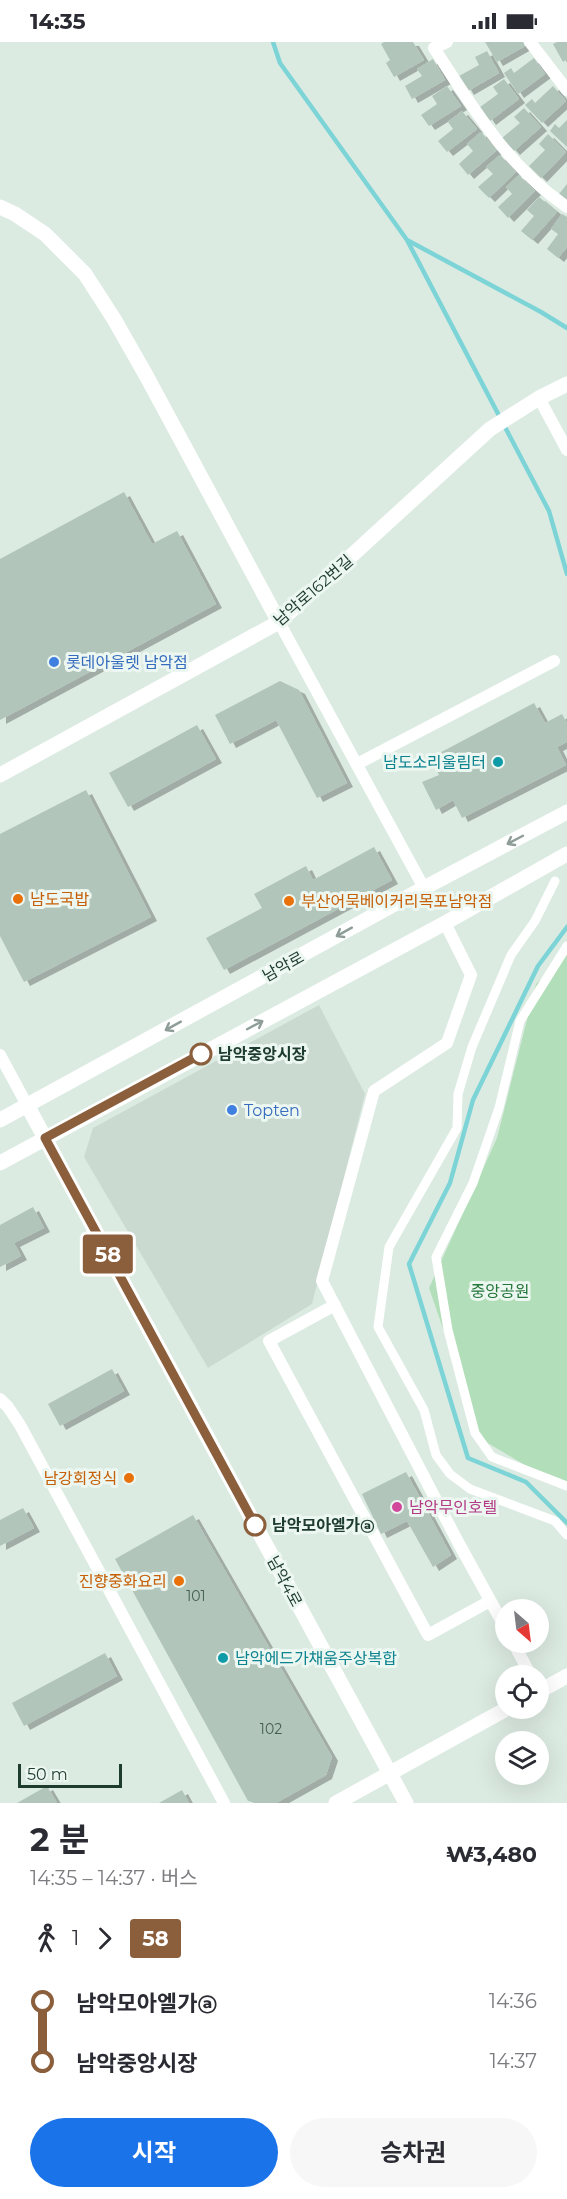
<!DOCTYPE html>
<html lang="ko">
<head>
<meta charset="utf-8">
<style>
  body { margin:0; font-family:Montserrat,"Noto Sans KR",sans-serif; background:#f7f7f7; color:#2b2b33; height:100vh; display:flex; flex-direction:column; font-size:22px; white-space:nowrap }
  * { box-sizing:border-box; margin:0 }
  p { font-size:20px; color:#7c7c81 }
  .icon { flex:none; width:33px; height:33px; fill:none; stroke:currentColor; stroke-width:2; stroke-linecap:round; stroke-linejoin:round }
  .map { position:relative; height:1761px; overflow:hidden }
  .sheet { display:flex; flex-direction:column; background:#fff; flex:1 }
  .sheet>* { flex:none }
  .badge { padding:0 12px; border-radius:4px; font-size:21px; line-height:39px }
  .needle { width:39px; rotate:152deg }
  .tools { position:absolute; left:495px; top:1557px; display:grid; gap:12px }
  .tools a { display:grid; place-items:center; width:54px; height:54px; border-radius:50%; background:#fff; box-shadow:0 6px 24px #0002; font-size:30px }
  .scale { position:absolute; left:18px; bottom:15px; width:104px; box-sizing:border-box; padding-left:6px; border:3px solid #1d3b2f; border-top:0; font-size:16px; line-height:21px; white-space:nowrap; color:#1d3b2f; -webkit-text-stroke:4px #edf7f1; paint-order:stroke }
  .map>.badge { position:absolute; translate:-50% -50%; box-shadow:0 0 0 3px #fff }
  .legs { display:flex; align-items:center; gap:9px; height:66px; padding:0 30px; font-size:20px }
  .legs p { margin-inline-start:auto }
  .summary { display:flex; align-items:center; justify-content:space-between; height:102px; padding:0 30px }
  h1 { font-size:33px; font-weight:700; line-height:45px }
  .button { display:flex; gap:12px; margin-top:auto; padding:12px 30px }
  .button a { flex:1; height:69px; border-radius:36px; background:#1a73e8; color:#fff; font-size:24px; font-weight:700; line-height:69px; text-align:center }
  .button a+a { background:#f7f7f7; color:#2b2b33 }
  ul { padding:0 30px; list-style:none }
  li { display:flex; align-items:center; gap:21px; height:60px; font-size:22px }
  li i { display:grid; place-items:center; width:9px; height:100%; margin:0 8px; background:currentColor }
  li i::after { content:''; width:15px; height:15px; margin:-8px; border:4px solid; border-radius:50%; background:#fff }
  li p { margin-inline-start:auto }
  li:first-child i { background:linear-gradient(#0000 50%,currentColor 0) }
  li:last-child i { background:linear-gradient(currentColor 50%,#0000 0) }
  .status { display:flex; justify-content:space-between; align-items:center; height:42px; padding:0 30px; background:#fff; direction:ltr }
  .status svg { height:16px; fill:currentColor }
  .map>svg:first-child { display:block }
</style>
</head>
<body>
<div class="status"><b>14:35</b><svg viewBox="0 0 49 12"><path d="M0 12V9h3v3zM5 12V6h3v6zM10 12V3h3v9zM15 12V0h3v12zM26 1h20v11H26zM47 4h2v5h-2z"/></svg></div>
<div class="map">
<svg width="567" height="1761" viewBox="0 0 567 1761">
  <defs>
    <filter id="shadow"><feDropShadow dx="6" dy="4" stdDeviation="0" flood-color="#0004"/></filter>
  </defs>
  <rect width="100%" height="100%" fill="#dcebe2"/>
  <path fill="#cadad1" d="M319 963 365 1052 312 1262 208 1326 84 1115 93 1086Z"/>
  <path fill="#b2dfb9" d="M567 912V1448L481 1397 429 1246 497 1096 536 942Z"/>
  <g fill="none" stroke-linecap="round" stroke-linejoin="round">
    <path stroke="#7dd4d7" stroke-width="4.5" d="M273 0 280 21 407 198 549 469 567 532
      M407 198 541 270 567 286
      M567 885 538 924 473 1058 450 1141 409 1222 468 1416 526 1440 567 1481"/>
  </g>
  <path fill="#b1c5bb" filter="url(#shadow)" d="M384 0H413L424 18 394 35 386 21 390 18 381 2Z
    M485 0H523L525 4 497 20Z
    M557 0H567V17L563 20 553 2Z
    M487 9 499 31 468 49 459 34 479 23 475 15Z
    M534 16 545 32 518 52 504 31 511 26 514 31Z
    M433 17 445 38 412 57 405 44 422 34 417 27Z
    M504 37 519 57 490 79 480 65 498 52 493 45Z
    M447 44 461 64 429 84 421 73 437 62 432 54Z
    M553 44 566 59 542 81 525 63 532 57 535 61Z
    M524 66 541 85 514 109 502 96 520 81 514 75Z
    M462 69 477 87 447 110 438 99 453 87 448 80Z
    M567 78V105L550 89 555 82 559 86Z
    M481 90 497 108 468 133 459 122 473 109 467 102Z
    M548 92 566 110 541 136 529 124 545 108 539 102Z
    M500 113 516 130 489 156 478 145 493 132 486 125Z
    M519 133 535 149 508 176 498 165 512 152 506 145Z
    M567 142V158L559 152Z
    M539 155 557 170 532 198 521 189 534 174 527 168Z
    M562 172 567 175V205L558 216 547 207 558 192 551 187Z
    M124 450 152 502 177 489 216 562 0 678V517Z
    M280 639 299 648 347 741 317 756 276 678 230 702 215 673Z
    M534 661 545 681 562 672 567 681V700L557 705 566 723 462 776 453 758 436 768 422 740 439 733 430 716Z
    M197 683 216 717 128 765 109 731Z
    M86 748 151 875 24 940 0 894V792Z
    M374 805 392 838 224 928 206 896 262 866 254 852 306 824 313 838Z
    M33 1165 44 1186 14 1201 21 1214 0 1225V1183Z
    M112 1327 124 1349 60 1384 48 1362Z
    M406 1430 451 1513 433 1525 407 1479 381 1492 362 1452Z
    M23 1466 34 1486 0 1504V1478Z
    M193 1473 332 1715 326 1733 276 1761H256L248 1759 115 1517Z
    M105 1611 117 1634 24 1684 12 1661Z
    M47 1744 57 1761H17Z
    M182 1748 189 1761H159Z"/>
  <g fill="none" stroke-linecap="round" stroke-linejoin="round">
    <path stroke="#fff" stroke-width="9" d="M555 839 535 879 511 913 472 1005 458 1052 457 1086 389 1205 378 1285 424 1368 436 1413 450 1432 470 1447 555 1479 567 1493
      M567 904 520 979 499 1066 473 1141 436 1215 448 1288 475 1391 492 1415 567 1444"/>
    <path stroke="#fff" stroke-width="12" d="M447 0 434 6C473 66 507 124 567 165
      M530 0 567 48
      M539 356 567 408
      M279 580 424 846
      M357 722 554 619
      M445 881 471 933 447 1001 374 1049 322 1239 458 1500 506 1587
      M0 1013 27 1063
      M335 1263 269 1299 428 1593 490 1559
      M0 1357 8 1365 20 1383 224 1761
      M513 1600 531 1634"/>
    <path stroke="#fff" stroke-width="15" d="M0 165 15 172 45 192 85 232 114 277 147 335 279 580
      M0 733 279 580 490 387 539 356 567 342
      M27 1063 406 1761
      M0 1078 424 846 567 770
      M0 1121 445 881 567 812
      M538 1650 567 1634
      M336 1761 508 1666"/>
  </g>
  <defs><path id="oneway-shaft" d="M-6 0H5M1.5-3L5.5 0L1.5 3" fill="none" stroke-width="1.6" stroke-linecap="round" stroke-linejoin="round" transform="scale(1.5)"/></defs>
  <g stroke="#8e9d97">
    <use href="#oneway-shaft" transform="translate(515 798) rotate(152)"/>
    <use href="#oneway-shaft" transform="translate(344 890) rotate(151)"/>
    <use href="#oneway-shaft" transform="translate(255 983) rotate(-28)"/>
    <use href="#oneway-shaft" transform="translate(173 984) rotate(151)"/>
  </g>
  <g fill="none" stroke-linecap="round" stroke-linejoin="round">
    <defs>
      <path id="line-1" d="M201 1012 45 1096 255 1483"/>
    </defs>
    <use href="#line-1" stroke="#fff" stroke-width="14"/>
    <use href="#line-1" stroke="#8b5e3c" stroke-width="9"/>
  </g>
  <g fill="#3f7fe0" stroke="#edf7f1" stroke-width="2">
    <circle cx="54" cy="620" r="6"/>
    <circle cx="232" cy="1068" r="6"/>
  </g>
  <g fill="#0f9aa8" stroke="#edf7f1" stroke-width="2">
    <circle cx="498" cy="720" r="6"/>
    <circle cx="223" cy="1616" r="6"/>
  </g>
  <g fill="#e8710a" stroke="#edf7f1" stroke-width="2">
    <circle cx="18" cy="857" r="6"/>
    <circle cx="289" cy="859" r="6"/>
    <circle cx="129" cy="1436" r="6"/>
    <circle cx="179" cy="1539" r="6"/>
  </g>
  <g fill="#fff" stroke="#8b5e3c" stroke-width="3">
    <circle cx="201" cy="1012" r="10"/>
    <circle cx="255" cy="1483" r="10"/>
  </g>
  <circle fill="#d1479c" stroke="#edf7f1" stroke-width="2" cx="397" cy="1465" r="6"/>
  <g text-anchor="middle" stroke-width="6" stroke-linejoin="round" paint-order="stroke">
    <g font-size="14" fill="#425e52">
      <text x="196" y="1559">101</text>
      <text x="271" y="1692">102</text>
    </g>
    <g font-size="16" fill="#1d3b2f" stroke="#edf7f1">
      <text transform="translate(313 548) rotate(-41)" y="6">남악로162번길</text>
      <text transform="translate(283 924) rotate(-29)" y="6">남악로</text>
      <text transform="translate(285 1539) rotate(62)" y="6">남악4로</text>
    </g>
    <g font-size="16" fill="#366cbe" stroke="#edf7f1" text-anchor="start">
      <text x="66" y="626">롯데아울렛 남악점</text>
      <text x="244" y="1074">Topten</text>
    </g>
    <g font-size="16" fill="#0d838f" stroke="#edf7f1" text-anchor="end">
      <text x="486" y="726">남도소리울림터</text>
      <text x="235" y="1622" text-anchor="start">남악에드가채움주상복합</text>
    </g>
    <g font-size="16" fill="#c56008" stroke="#edf7f1" text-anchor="start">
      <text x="30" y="863">남도국밥</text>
      <text x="301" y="865">부산어묵베이커리목포남악점</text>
      <text x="117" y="1442" text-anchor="end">남강회정식</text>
      <text x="167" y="1545" text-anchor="end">진향중화요리</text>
    </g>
    <g font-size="16" font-weight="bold" fill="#1d3b2f" stroke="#edf7f1" text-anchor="start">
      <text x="218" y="1018">남악중앙시장</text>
      <text x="272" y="1489">남악모아엘가ⓐ</text>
    </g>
    <g font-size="16" fill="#237639" stroke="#edf7f1">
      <text x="500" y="1255">중앙공원</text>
    </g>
    <g font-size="16" fill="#b23c85" stroke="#edf7f1" text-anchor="start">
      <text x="409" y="1471">남악무인호텔</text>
    </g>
  </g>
</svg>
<div class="tools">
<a><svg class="needle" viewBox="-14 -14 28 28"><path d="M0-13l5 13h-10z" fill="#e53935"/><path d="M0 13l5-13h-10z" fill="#7c7c81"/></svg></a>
<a><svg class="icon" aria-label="locate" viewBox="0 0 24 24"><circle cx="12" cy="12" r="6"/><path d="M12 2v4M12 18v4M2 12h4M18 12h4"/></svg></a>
<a><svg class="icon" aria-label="layers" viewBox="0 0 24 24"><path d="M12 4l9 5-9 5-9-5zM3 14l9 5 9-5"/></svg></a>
</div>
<div class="scale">50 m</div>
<b class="badge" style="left:108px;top:1212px;background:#8b5e3c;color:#fff">58</b>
</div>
<section class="sheet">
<div class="summary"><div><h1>2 분</h1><p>14:35 – 14:37 · 버스</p></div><b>₩3,480</b></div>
<div class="legs"><svg class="icon" aria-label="walk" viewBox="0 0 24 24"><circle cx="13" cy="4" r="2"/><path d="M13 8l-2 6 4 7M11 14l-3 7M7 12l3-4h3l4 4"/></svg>1<svg class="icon" aria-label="forward" viewBox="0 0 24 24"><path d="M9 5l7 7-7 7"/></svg><b class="badge" style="background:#8b5e3c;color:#fff">58</b></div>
<ul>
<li><i style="color:#8b5e3c"></i><b>남악모아엘가ⓐ</b><p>14:36</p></li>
<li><i style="color:#8b5e3c"></i><b>남악중앙시장</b><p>14:37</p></li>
</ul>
<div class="button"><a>시작</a><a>승차권</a></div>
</section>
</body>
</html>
